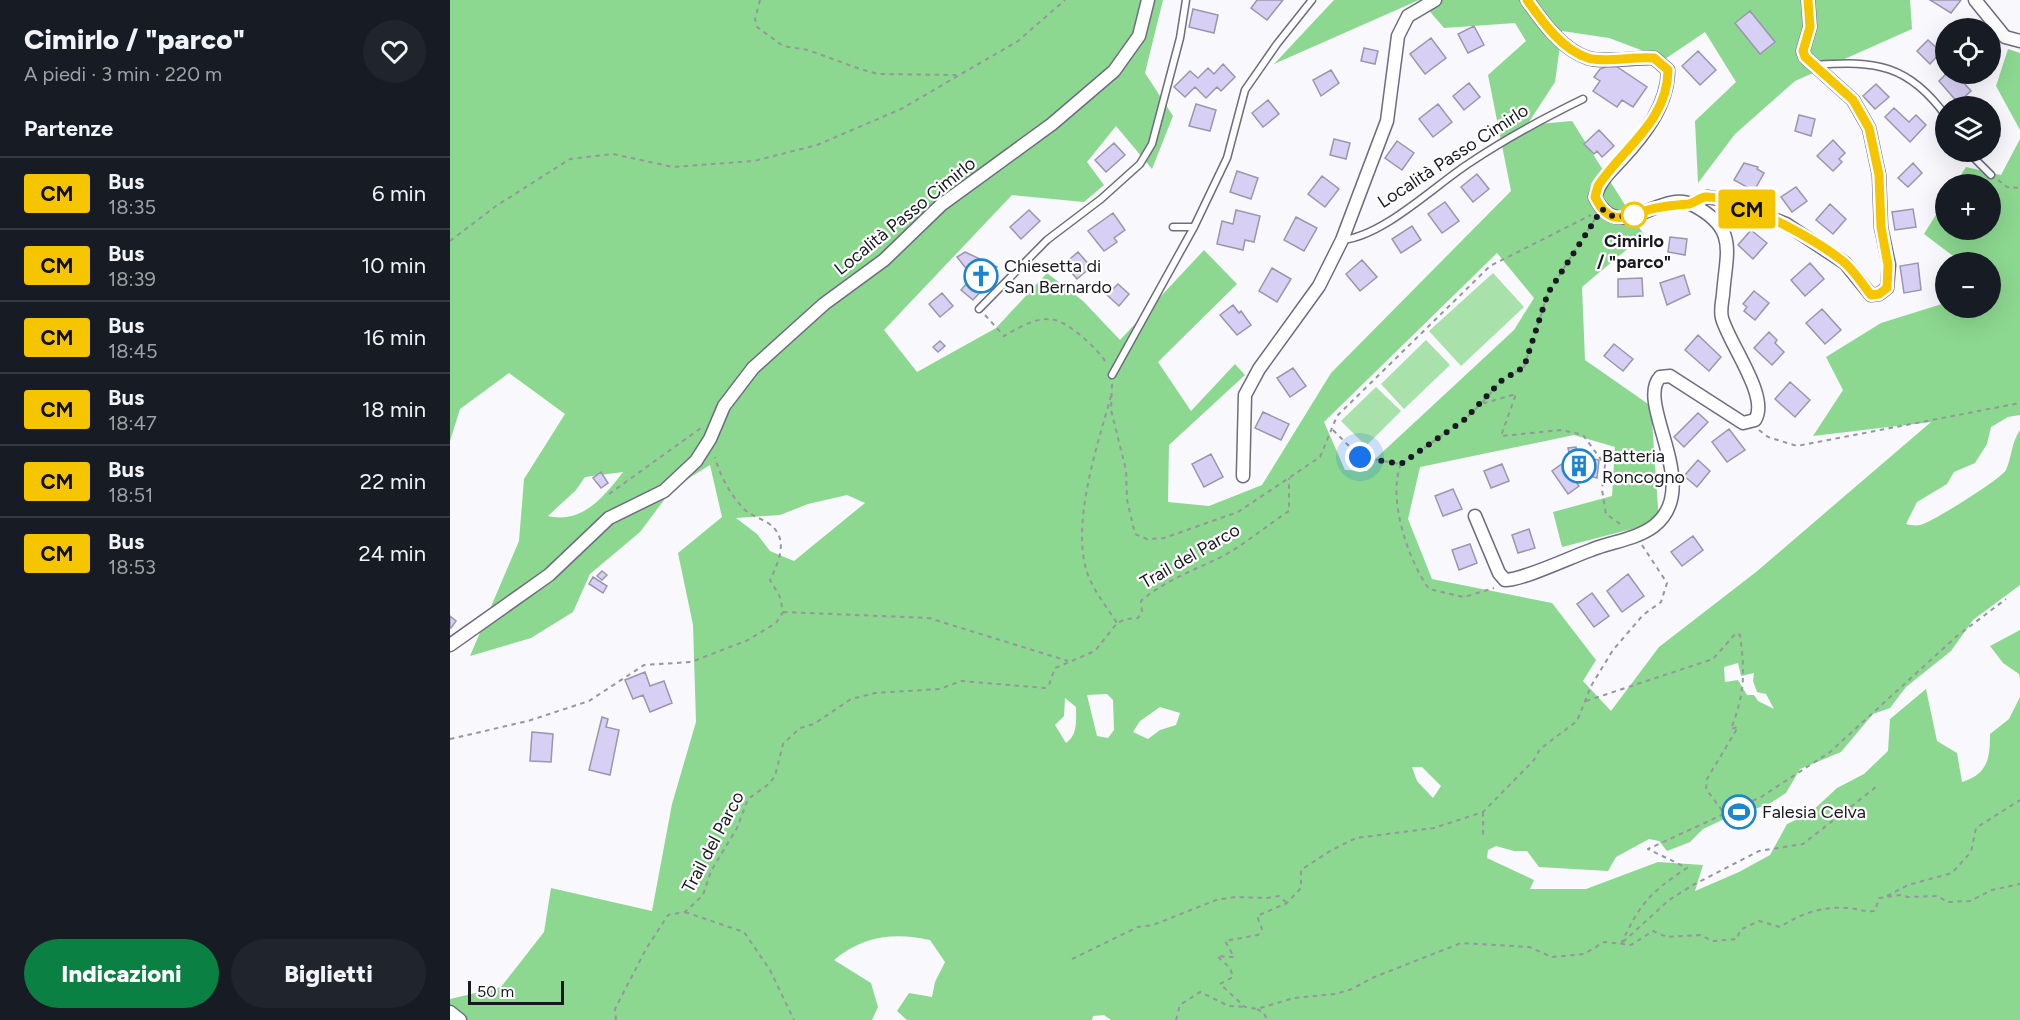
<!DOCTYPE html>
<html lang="it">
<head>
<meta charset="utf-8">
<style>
  body { margin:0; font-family:Figtree,sans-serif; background:#20242c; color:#f1f3f6; height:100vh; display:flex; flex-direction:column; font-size:22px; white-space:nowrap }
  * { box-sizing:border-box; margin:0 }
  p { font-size:20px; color:#9ea1a6 }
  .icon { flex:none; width:33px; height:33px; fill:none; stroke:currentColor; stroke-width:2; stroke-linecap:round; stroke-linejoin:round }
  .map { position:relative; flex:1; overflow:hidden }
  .side { display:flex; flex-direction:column; background:#171b24; width:450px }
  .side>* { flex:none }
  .badge { padding:0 12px; border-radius:4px; font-size:21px; line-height:39px }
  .tools { position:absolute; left:1485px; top:18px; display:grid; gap:12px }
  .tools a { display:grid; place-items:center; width:66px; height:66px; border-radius:50%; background:#171b24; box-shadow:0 6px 24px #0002; font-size:30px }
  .scale { position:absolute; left:18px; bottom:15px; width:96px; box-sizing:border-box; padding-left:6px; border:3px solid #1a1921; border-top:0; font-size:16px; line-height:21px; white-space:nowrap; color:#1a1921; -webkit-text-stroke:4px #fff; paint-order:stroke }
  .you { position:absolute; width:30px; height:30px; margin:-15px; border:4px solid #fff; border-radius:50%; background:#1a73e8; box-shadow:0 0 0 9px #1a73e833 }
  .map>.badge { position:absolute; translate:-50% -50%; box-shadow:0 0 0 3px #fff }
  h2 { padding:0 24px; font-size:22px; line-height:54px }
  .round { display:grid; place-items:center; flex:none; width:63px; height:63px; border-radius:32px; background:#20242c }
  .overview { display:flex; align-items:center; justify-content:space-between; height:102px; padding:0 24px }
  h1 { font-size:28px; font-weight:800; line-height:45px }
  .cta { display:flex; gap:12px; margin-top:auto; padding:12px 24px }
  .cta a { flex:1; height:69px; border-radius:36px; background:#0b8043; color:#fff; font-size:24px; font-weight:800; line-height:69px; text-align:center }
  .cta a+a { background:#20242c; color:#f1f3f6 }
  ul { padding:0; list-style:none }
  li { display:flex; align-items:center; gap:18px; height:72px; padding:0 24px; border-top:2px solid #363941 }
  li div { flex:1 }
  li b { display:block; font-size:22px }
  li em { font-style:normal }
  li .badge { min-width:66px; font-weight:700; text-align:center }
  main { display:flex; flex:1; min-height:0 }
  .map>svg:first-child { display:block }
</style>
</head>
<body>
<main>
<section class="side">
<div class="overview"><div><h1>Cimirlo / &quot;parco&quot;</h1><p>A piedi · 3 min · 220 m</p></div><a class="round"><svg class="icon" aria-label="heart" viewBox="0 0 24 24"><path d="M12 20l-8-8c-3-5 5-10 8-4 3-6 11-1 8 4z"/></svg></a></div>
<h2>Partenze</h2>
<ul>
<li><span class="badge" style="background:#f5c500;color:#111">CM</span><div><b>Bus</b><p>18:35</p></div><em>6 min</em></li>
<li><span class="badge" style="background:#f5c500;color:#111">CM</span><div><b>Bus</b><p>18:39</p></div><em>10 min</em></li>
<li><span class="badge" style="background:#f5c500;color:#111">CM</span><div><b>Bus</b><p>18:45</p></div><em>16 min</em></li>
<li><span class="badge" style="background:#f5c500;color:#111">CM</span><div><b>Bus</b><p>18:47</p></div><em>18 min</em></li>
<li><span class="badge" style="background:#f5c500;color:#111">CM</span><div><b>Bus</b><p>18:51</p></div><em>22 min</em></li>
<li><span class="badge" style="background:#f5c500;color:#111">CM</span><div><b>Bus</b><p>18:53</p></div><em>24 min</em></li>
</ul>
<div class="cta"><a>Indicazioni</a><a>Biglietti</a></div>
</section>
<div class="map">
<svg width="1570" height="1020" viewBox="0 0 1570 1020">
  <rect width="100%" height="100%" fill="#f9f8fd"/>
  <path fill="#a8e1aa" d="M1043 273 1074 307 1011 366 979 331Z
    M976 340 1000 365 954 409 931 384Z
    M926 387 951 411 916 446 891 421Z"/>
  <path fill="#8cd890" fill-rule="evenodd" d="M0 0H713L695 73 723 116 702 169 666 126 637 162 654 185 634 202 562 195 434 330 467 372 546 328 597 273 633 301 670 340 754 250 787 284 708 362 741 411 785 364 795 375 719 445 718 502 759 506 812 485 881 373 1061 191 1038 75 1076 41 1065 23 994 28 970 0H1460L1462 29 1345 81 1285 134 1248 183 1245 121 1286 82 1255 32 1215 59 1159 38 1112 31 1105 82 1077 125 1122 121 1194 235 1132 287 1135 360 1201 406 1209 522 1112 547 1103 512 1162 496 1165 447 1124 435 970 467 958 519 982 579 1102 603 1146 660 1133 681 1161 711 1209 647 1306 572 1481 422 1363 436 1393 390 1376 357 1431 323 1495 303 1496 308H1540V262H1511L1474 234 1495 200 1496 230H1540V184H1505L1516 167 1551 175 1570 139V415L1558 417 1541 427 1537 444 1525 463 1504 472 1497 484 1467 502 1456 524C1460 525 1466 526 1470 525 1481 523 1551 479 1556 470 1562 457 1561 443 1570 430V585L1523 620 1501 651 1456 687 1440 708 1423 714 1391 752 1350 769 1336 793 1316 806 1289 812 1253 829 1240 842 1217 851 1209 841 1199 839 1166 857 1158 871 1089 867 1077 851H1064L1046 846 1038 850 1037 858 1084 880 1080 889H1136L1208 862 1253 865 1245 891 1289 872 1320 855 1337 824 1359 814 1387 788 1414 774 1438 751 1440 719 1476 689 1487 741 1507 753 1512 782C1538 774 1540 758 1540 734L1559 719 1570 697V1020H661L654 1015 643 1016 642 1020H457L447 1011 459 993 482 997 485 982 495 962 480 940C445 932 412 936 384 960L421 983 428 1007 422 1020H0V999L51 987 94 932 101 888 202 911 222 804 246 722 243 625 228 553 272 517 260 465 223 488 190 532 140 574 123 612 81 638 20 656 69 541 74 479 115 414 59 373 10 409 0 441ZM1047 253 1084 298 1064 330 924 460 917 471 895 470 874 422ZM173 472C154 497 132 524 98 516L126 490 135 477ZM397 495 415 503 344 561 320 551 307 534 286 518 330 515 358 504ZM1288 663 1291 676 1304 673 1303 681 1307 692 1316 694 1324 709 1308 701 1304 695H1297L1288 680 1275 682 1274 667ZM657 694 663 700 664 730 658 738 647 736 637 695ZM615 698 626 707C626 720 628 735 616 743L605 725 614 716ZM710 707 730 713 726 725 710 730 698 739 683 732 690 721ZM962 767H972L991 786 983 798 967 781Z
    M885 0H969L824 64 884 0Z
    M1558 49 1570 53V130L1546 86Z
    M1570 630V679L1569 674 1553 663 1540 646Z"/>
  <path fill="#d7d0f4" stroke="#9a96ac" stroke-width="1.5" d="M807 0H833L817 20 801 8Z
    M1480 0H1511L1501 13Z
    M743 9 768 15 764 33 739 27Z
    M1300 11 1325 42 1310 54 1285 23Z
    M1024 26 1034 45 1018 53 1008 34Z
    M981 38 996 58 975 74 960 54Z
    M1478 40 1491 52 1480 64 1467 51Z
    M914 48 928 51 925 64 911 61Z
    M1248 51 1266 70 1250 85 1232 66Z
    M773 64 785 77 771 91 767 87 756 98 745 87 735 97 724 87 740 71 748 78 758 68 764 74Z
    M1163 64 1197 87 1183 107 1172 100 1167 107 1143 91 1150 81 1144 77 1150 69Z
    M881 70 889 83 871 96 863 80Z
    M1496 74H1506L1521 91 1508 103 1489 81Z
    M1019 83 1030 97 1014 110 1003 96Z
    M1426 84 1439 97 1425 109 1413 96Z
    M818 100 829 114 813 127 802 113Z
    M746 104 766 110 760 131 739 126Z
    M988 104 1002 122 983 137 969 119Z
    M1444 108 1459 122 1466 115 1476 125 1460 142 1435 117Z
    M1349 115 1365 119 1361 136 1345 131Z
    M1540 121 1550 136 1540 142Z
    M1149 130 1164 146 1152 157 1147 151 1144 154 1134 144Z
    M884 139 900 143 896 159 880 155Z
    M1383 140 1395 153 1389 159 1392 162 1383 171 1367 156Z
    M947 141 964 153 952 170 935 158Z
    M664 143 675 155 656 172 645 160Z
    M1294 163 1308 167 1307 169 1314 173 1304 191 1284 180Z
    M1463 163 1472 173 1458 187 1448 178Z
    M787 171 808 178 801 199 780 192Z
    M1027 174 1039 189 1023 202 1011 187Z
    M872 176 889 189 875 207 858 194Z
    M1346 187 1357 201 1342 212 1331 197Z
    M995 202 1009 221 992 233 978 214Z
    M1380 204 1396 219 1383 234 1366 220Z
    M1463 209 1466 227 1445 230 1442 212Z
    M579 210 590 221 571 239 560 227Z
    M786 210 810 216 804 242 795 240 793 250 767 244 772 221 783 224Z
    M663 213 675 230 664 238 667 242 654 251 638 231Z
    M846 217 867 228 854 251 834 240Z
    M962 226 971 240 951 253 942 239Z
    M1301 230 1317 243 1303 259 1288 245Z
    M1220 237 1237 239 1235 255 1218 252Z
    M515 252 547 267 530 286 507 257Z
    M628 252 641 267 627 279 614 264Z
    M912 260 927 277 910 291 896 274Z
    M1360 263 1374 279 1355 296 1341 280Z
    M1468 263 1471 290 1454 293 1450 266Z
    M822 268 841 279 827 302 809 291Z
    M1234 275 1240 294 1217 305 1210 283Z
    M1192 278 1193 296 1168 297V279Z
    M520 280 532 290 523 300 511 290Z
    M668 284 679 294 669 306 657 295Z
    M1304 291 1319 303 1305 320 1294 311 1297 307 1293 304Z
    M492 293 503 306 490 317 479 304Z
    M783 305 789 313 791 311 801 325 787 335 770 315Z
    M1372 309 1391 330 1375 344 1356 323Z
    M1319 332 1327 340 1325 343 1334 352 1322 365 1304 348Z
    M1248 335 1271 357 1259 371 1235 350Z
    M490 341 495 346 488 352 483 347Z
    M1164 344 1183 359 1173 371 1154 356Z
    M843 368 856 386 840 397 827 378Z
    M1340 382 1360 400 1345 417 1325 399Z
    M813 412 839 424 831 440 805 428Z
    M1248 413 1258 422 1234 447 1224 437Z
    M1279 429 1295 450 1277 462 1262 442Z
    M1126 447 1127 456 1149 460 1147 478 1129 473 1123 478 1129 486 1118 494 1102 471 1120 458 1118 448Z
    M761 454 773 477 754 487 742 464Z
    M1248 460 1260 471 1247 487 1234 476Z
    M1052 464 1059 481 1041 488 1034 471Z
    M151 472 158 483 151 488 143 478Z
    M1003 489 1012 509 993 516 985 496Z
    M1079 529 1085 548 1068 553 1062 535Z
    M1243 536 1253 550 1232 566 1221 552Z
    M1020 544 1027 563 1009 570 1002 550Z
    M152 571 157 575 152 580 147 576Z
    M1178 574 1194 596 1172 612 1157 591Z
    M143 577 157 586 153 593 139 584Z
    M1142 593 1159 616 1144 627 1127 604Z
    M0 616 6 621 1 628H0Z
    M195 672 200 686 214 681 222 703 200 712 193 695 183 699 175 680Z
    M152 717 158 719 156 727 169 730 160 775 139 770Z
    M82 732 103 734 101 762 80 761Z"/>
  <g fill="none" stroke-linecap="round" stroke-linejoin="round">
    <defs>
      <path id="service" d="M1366 65C1426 60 1459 65 1496 116
        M1518 152 1541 175
        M723 227H744
        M892 240C934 236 985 185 1021 162 1057 138 1094 118 1133 99
        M529 309 597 240 651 199 690 164 702 144 730 38 736 0
        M662 375 744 227 777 158 795 90 827 44 862 0"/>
      <path id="minor" d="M1525 0 1555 37 1570 41
        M1241 204 1257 197 1277 200 1336 224 1395 263 1421 295 1429 294 1437 288 1439 265 1431 227 1429 175 1419 128 1403 100 1355 57 1353 51 1360 27 1358 0
        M793 476 795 395 809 369 869 286 892 240 937 121 948 36 958 16 985 0
        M1025 516 1049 573 1055 580C1073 580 1121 557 1141 550 1161 542 1187 539 1204 526 1254 487 1185 404 1210 377L1220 376 1293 423 1305 420C1320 397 1279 344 1272 318 1270 311 1272 303 1273 295 1276 252 1289 229 1243 205 1210 188 1169 247 1145 197 1150 180 1160 172 1172 159 1194 135 1218 105 1218 70L1204 58C1186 57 1154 63 1138 58 1112 50 1092 21 1077 0
        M0 645 99 575 159 518 214 491 246 461 260 439 274 406 303 368 374 304 434 260 491 205 602 124 664 71 689 36 698 0
        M0 1012 10 1020"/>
    </defs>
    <use href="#service" stroke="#6f6b80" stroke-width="9"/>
    <use href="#minor" stroke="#6f6b80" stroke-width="15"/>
    <path stroke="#97969c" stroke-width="2" stroke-dasharray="4.5 4.5" stroke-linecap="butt" d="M310 0 305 19 307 27 333 46 358 50 410 69 428 74 506 75
      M1548 180 1557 187 1570 188
      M1145 219 1098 293 1074 367 1051 381 1031 404 1066 394 1051 436 1111 430 1133 435 1155 465 1152 490 1156 514 1173 526
      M0 241 46 206 120 159 163 154 223 167 304 161 367 145 451 109 568 41 615 0
      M535 315 554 336C567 329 582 319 598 319 616 318 649 350 657 364
      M662 384 661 410 676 470 677 500 685 534 697 539 714 538 788 512 870 457 887 416 1040 266 1141 215
      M661 396C647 447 618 531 640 580 647 595 658 609 667 623
      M883 430 910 457 951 464 1014 420 1031 404
      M1309 430 1318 437 1347 446 1570 403
      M951 464C937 498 958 560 979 589L1014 597 1044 588
      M159 494 251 428
      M1192 545 1217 583 1211 602 1193 615 1163 650 1141 686 1127 721 1090 749 1084 760 1033 812 984 828 906 838 880 851 851 870V888L837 903 807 916 812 929 808 935 775 941 784 957 767 956 780 968 783 977 770 984 795 1007 807 1009 844 998 885 994 902 989 922 978 1011 943 1079 947 1102 957 1134 954 1154 942 1181 945 1203 931 1217 937 1250 935 1263 941 1287 939 1290 930 1309 921 1330 927C1350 914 1372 906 1397 908 1407 908 1412 912 1425 911L1429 898 1450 895 1458 897 1488 896 1497 902 1520 901 1542 890 1570 884
      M333 612 479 618 618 661
      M1136 701 1263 659 1286 633 1290 635C1295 672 1295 693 1281 729L1288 727 1257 779 1256 789 1274 813
      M0 739 78 721 139 701 194 665 241 662 298 640 326 623 333 612 330 597 320 580C329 561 340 538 318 523 310 518 300 515 294 509 281 496 269 474 265 457
      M1033 812V839
      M1437 896 1458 885 1502 873 1521 852 1526 828 1570 800
      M235 912 294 932 320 970 344 1020
      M1173 942 1219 900 1243 885 1309 851 1353 844 1426 787
      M1171 944C1190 904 1199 893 1237 868L1198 849 1311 797 1380 752 1507 636 1556 599
      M622 959 688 927 703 925 766 900 785 897 817 898 829 896 837 903
      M807 1009 814 1013 817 1020
      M166 1020 165 1009 196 949 218 915 235 912 253 895 261 871 287 828 298 799 319 784 325 776 333 744 350 728 364 724 401 699 425 693 490 689 511 681 595 688 599 685 605 668 645 651 667 623 676 619 688 618 692 612 691 601C714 581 742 571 769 558 793 546 816 526 839 511V478
      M726 1020 730 1005 750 992 779 1006 795 1007"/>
    <use href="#service" stroke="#fff" stroke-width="6"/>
    <use href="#minor" stroke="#fff" stroke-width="12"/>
  </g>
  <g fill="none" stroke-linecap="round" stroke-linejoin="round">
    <defs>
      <path id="line" d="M1077 0C1092 21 1112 50 1138 58 1154 63 1186 56 1204 58L1218 70C1218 121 1173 148 1148 186L1145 197C1159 226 1173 218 1198 210 1211 206 1225 205 1239 204 1244 203 1249 198 1255 197 1287 195 1370 242 1395 263 1405 272 1413 285 1421 295L1429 294 1437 288 1438 265 1431 227 1429 175 1419 128 1403 100 1355 57 1353 51 1360 27 1358 0"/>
    </defs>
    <use href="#line" stroke="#fff" stroke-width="14"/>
    <use href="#line" stroke="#f5c500" stroke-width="9"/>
    <path stroke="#1a1921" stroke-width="6" stroke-dasharray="0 10.8" d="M910 457 951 464 1014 420 1051 381 1074 367 1098 293 1152 209 1164 217 1184 215"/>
  </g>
  <defs>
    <symbol id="church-ring" viewBox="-11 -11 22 22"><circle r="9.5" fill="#fff" stroke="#1d85d0" stroke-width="1.5"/><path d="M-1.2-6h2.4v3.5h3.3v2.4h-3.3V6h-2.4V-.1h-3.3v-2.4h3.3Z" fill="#1d85d0"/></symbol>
    <symbol id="building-ring" viewBox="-11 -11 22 22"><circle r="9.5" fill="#fff" stroke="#1d85d0" stroke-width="1.5"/><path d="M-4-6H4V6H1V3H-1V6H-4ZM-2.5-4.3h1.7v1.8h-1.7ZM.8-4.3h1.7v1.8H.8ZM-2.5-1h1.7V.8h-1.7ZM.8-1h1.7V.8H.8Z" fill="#1d85d0"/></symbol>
    <symbol id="stadium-ring" viewBox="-11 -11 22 22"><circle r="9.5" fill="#fff" stroke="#1d85d0" stroke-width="1.5"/><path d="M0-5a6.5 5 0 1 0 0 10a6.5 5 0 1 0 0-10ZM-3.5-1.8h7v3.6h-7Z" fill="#1d85d0"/></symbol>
  </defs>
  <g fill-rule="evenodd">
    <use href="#church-ring" x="512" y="257" width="38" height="38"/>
    <use href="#building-ring" x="1110" y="447" width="38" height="38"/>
    <use href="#stadium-ring" x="1270" y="793" width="38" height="38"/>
  </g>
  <circle fill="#fff" stroke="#f5c500" stroke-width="3" cx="1184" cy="215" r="12"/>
  <g text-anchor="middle" stroke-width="4.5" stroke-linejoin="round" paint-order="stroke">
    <g font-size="18" fill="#1a1921" stroke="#fff">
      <text transform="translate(1003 156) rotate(-33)" y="6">Località Passo Cimirlo</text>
      <text transform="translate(455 216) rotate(-39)" y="6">Località Passo Cimirlo</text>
      <text transform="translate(740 556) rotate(-30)" y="6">Trail del Parco</text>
      <text transform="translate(263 842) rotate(-62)" y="6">Trail del Parco</text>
    </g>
    <g font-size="18" font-weight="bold" fill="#1a1921" stroke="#fff">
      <text x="1184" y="247">Cimirlo<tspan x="1184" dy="21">/ "parco"</tspan></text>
    </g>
    <g font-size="18" fill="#1a1921" stroke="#fff" text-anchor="start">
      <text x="554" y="272">Chiesetta di<tspan x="554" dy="21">San Bernardo</tspan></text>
      <text x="1152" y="462">Batteria<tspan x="1152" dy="21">Roncogno</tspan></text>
      <text x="1312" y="818">Falesia Celva</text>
    </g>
  </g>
</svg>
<div class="tools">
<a><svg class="icon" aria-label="locate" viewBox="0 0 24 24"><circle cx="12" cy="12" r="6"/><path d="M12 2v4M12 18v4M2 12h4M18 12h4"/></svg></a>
<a><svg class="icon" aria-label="layers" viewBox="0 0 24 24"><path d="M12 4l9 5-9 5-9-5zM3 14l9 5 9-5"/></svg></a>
<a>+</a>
<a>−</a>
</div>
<div class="scale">50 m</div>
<div class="you" style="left:910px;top:457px"></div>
<b class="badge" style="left:1297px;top:209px;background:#f5c500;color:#111">CM</b>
</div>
</main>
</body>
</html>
